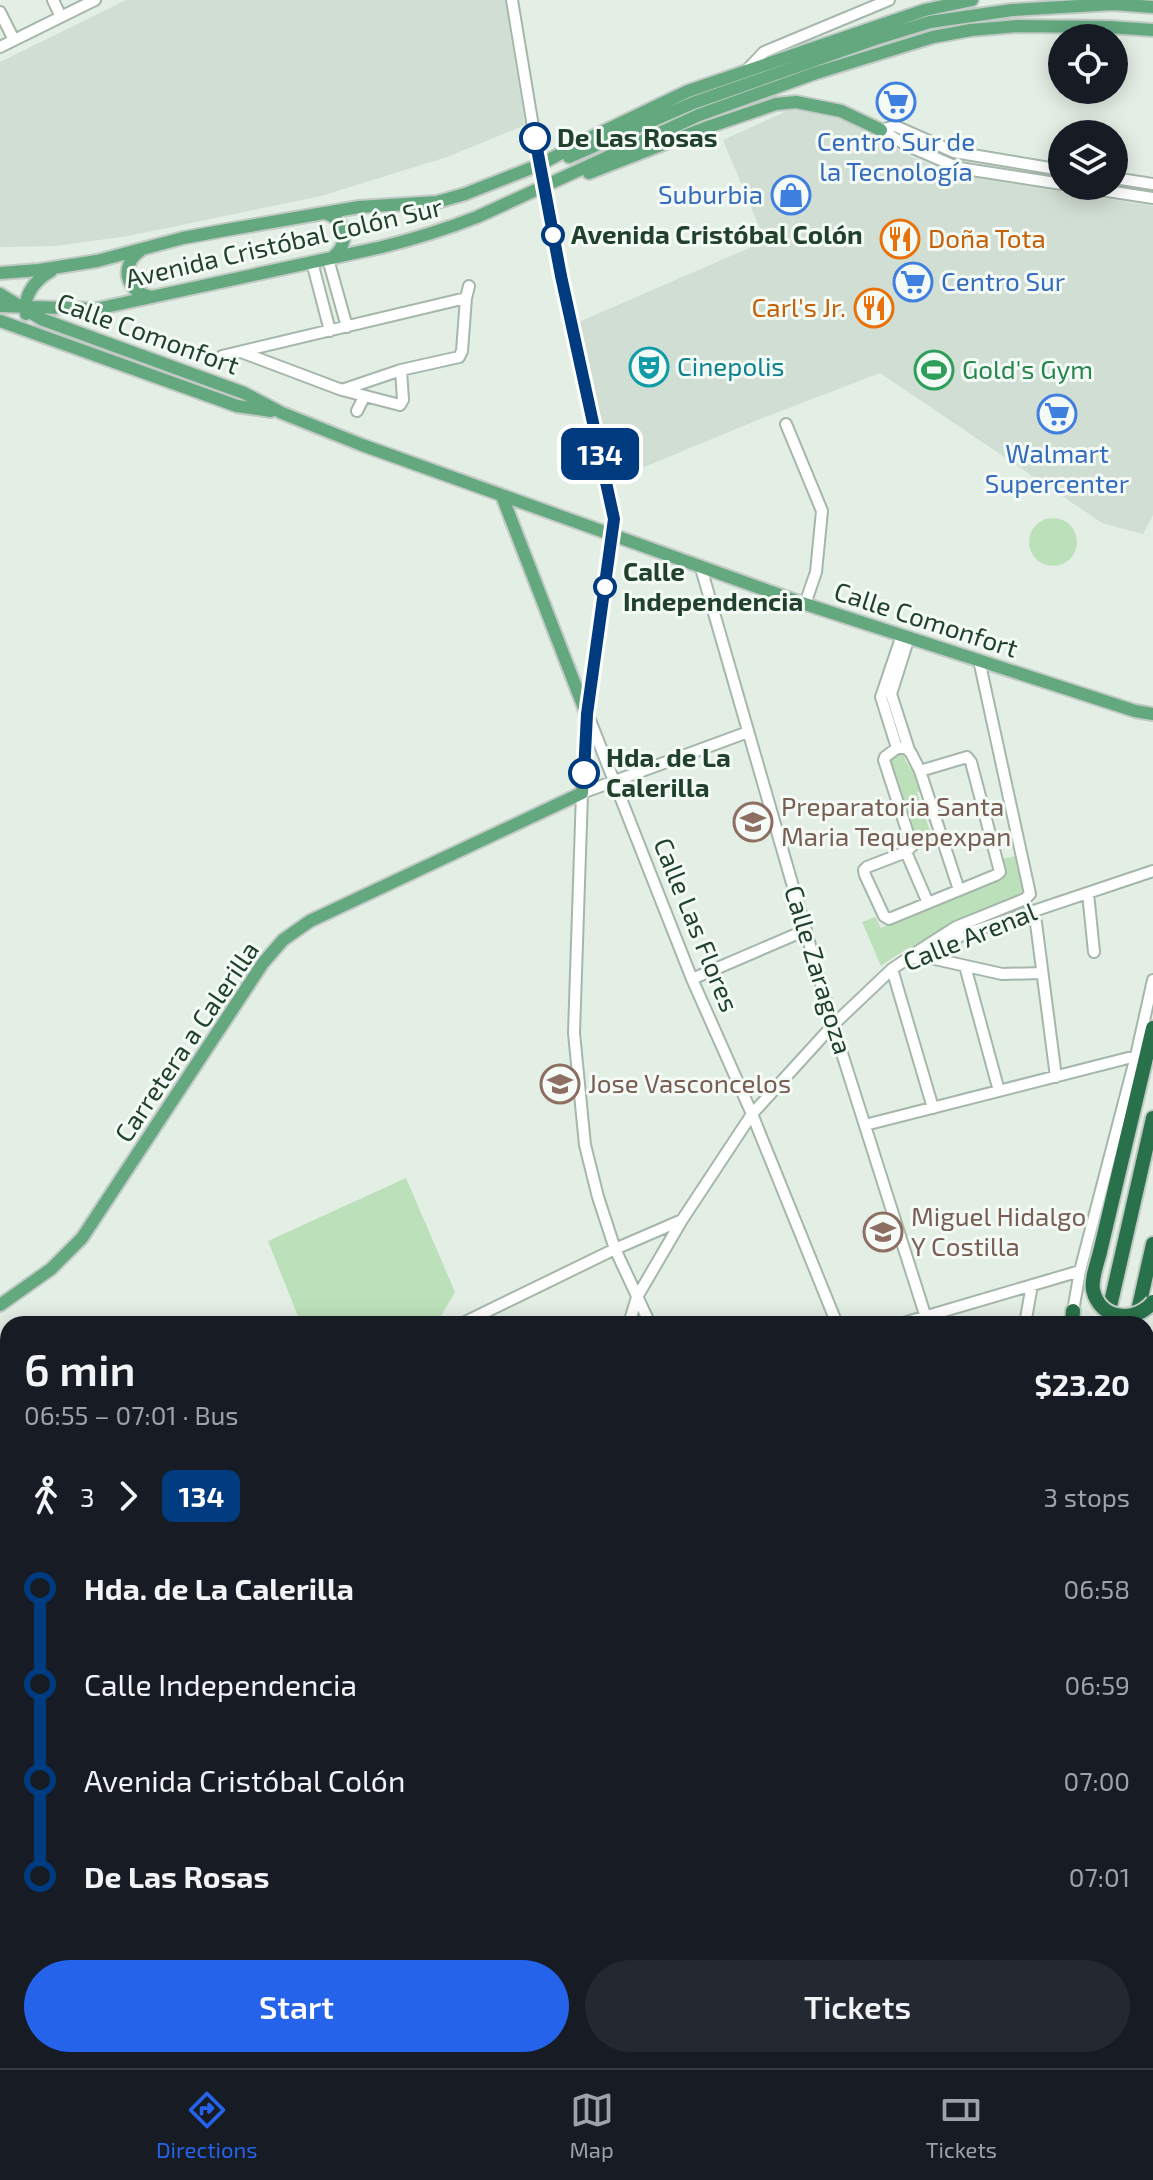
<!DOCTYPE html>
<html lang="en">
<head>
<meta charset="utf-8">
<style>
  body { margin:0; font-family:"Exo 2",sans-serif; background:#242831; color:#f1f3f6; height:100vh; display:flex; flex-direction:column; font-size:30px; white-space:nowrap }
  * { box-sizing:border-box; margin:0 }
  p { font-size:26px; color:#9ea1a6 }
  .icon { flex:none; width:44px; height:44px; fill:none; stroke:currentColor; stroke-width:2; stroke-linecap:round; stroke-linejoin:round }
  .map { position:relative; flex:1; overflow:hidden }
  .details { position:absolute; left:0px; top:1316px; width:1154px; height:752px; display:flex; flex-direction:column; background:#171b24; border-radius:24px 24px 0 0; box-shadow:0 4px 20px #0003 }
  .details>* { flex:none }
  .badge { padding:0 16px; border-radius:12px; font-size:28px; line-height:52px }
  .controls { position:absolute; left:1048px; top:24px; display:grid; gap:16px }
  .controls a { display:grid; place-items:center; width:80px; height:80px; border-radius:50%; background:#171b24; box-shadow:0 4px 20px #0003; font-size:40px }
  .map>.badge { position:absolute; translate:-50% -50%; box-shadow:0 0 0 4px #fff }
  .legs { display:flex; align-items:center; gap:12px; height:88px; padding:0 24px; font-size:26px }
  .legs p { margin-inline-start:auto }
  .summary { display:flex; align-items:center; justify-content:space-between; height:136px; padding:0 24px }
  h1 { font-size:44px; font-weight:600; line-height:60px }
  .action { display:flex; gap:16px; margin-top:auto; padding:16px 24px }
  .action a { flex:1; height:92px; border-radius:48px; background:#2563eb; color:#fff; font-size:32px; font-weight:600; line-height:92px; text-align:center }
  .action a+a { background:#242831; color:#f1f3f6 }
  ul { padding:0 24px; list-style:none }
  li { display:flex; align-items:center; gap:28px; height:96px; font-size:30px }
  li i { display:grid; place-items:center; width:12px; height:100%; margin:0 10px; background:currentColor }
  li i::after { content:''; width:20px; height:20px; margin:-10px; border:6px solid; border-radius:50%; background:#171b24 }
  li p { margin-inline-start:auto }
  li:first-child i { background:linear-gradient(#0000 50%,currentColor 0) }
  li:last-child i { background:linear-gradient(currentColor 50%,#0000 0) }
  .menu { display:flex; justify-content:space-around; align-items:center; height:112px; border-top:2px solid #363941; background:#171b24; font-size:22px; color:#9ea1a6 }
  .menu a { display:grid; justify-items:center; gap:4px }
  .menu .selected { color:#2563eb }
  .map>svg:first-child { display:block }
</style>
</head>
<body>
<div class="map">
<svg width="1153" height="2068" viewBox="0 0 1153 2068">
  <rect width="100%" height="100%" fill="#e3eee5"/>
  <path fill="#d1ded4" d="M126 0H505L525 125 447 157 321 196 128 236 55 246 0 247V62Z
    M813 109 853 124 912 157 953 174 1153 206V515L1143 534 1102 523 880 373 755 421 625 475 618 458 609 460 579 322 765 241 723 140 787 111Z"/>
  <path fill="#bce1ba" d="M1029 542a24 24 0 1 1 48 0a24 24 0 1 1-48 0Z
    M900 751C906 757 905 761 910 768 915 777 918 779 922 790L917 792 930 831 935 830 939 842 916 850 887 761Z
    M1017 856 1025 892 1022 896C973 916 924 935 881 966L862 922 875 917 881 928 1004 875 1000 859Z
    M406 1178 455 1292 441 1316 424 1324H301L268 1241Z
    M61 2060H141L147 2068H56Z"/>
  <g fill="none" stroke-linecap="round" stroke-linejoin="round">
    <path stroke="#86d8c9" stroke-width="10" d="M33 2068 38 2060"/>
    <defs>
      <path id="minor" d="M53 0 61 17
        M512 0 543 187 614 519 613 534
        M0 12 14 40
        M0 47 95 0
        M746 71 764 52 889 0
        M881 130 906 145 959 168 1062 184
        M881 130 895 126 954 152 1062 170
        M1114 178 1153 184
        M1075 186 1153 198
        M328 259 347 327
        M312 262 330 331
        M241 352 342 390 401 370 459 357 462 351 466 298 469 286
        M222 356 466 298
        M342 390 400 405 403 400 401 370
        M357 411 364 397
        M786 424 822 511 816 572 805 604
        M701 568 833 1025 928 1324
        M588 715 692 979 752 1114 837 1324
        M897 748 881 697 902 635
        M909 750 891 694 909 637
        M920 771 911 753 906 748H897L885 757 884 760 912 846 906 852 867 867 864 870 865 875 884 916 889 919 996 875 1000 872 971 762 967 757 920 771 959 890
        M906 852 928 903
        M1088 893 1094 952
        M1036 923 1056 1077
        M909 957 956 927 1025 899 1030 894 979 660
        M926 957 1002 974 1042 973
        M965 966 999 1091
        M892 969 933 1108
        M692 979 806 930
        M865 1125 1136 1056
        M1073 1311 1080 1271 1136 1056 1153 980
        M461 1324 615 1249 682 1220
        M629 1324 637 1297 682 1220 752 1114 833 1025 892 969 907 959 926 957 962 935 1153 871
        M650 1324 615 1249 598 1197 585 1145 574 1033 582 793 748 732
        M900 1324 1080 1271
        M1025 1324 1032 1285
        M1146 1442 1153 1440
        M1146 1558 1153 1555
        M0 1582 8 1598
        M0 1671 8 1667
        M0 1775 8 1773
        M1146 1826 1153 1824
        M0 1846 8 1860
        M1146 1849 1153 1846
        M148 2060 153 2068
        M166 2060 171 2068
        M562 2060 566 2068
        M667 2060 670 2068
        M25 2068 30 2060
        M217 2068 231 2060
        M306 2068 321 2060
        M729 2068 748 2060"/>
      <path id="major" d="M569 157 693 103 875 39 930 22 1012 10 1113 4 1153 7
        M589 173 705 128 776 104 796 102 841 111 881 130
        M325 213C346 220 351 242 333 257
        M141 250C119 266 125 292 152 297
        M0 273 39 270 97 261 183 238 226 230 359 207 437 202 465 194 539 165 592 137 688 91 925 10 972 0
        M0 294 41 319 244 393 282 413 362 445 805 604 1135 711 1153 714
        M0 306 96 309 382 247C414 239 446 229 477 217L699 115 816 73 933 37 971 30 1018 26 1109 27 1153 30
        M26 314C23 295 35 280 51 271
        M0 321 237 406 271 411
        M502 496 586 713
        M0 1305 51 1269 82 1238 263 963 283 940 310 921 582 793 587 714 613 534"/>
      <path id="highway" d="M1100 1252 1153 1028
        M1072 1324 1073 1311
        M1106 1324 1153 1118
        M1135 1324 1153 1244
        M1146 1345 1153 1339
        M901 2068 904 2060
        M931 2068 934 2060"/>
    </defs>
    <use href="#minor" stroke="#a5b7aa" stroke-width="14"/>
    <use href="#major" stroke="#c1cac4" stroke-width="16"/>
    <use href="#highway" stroke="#c1cac4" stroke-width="18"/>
    <use href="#minor" stroke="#fff" stroke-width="10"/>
    <use href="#major" stroke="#63a87f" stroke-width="12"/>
    <use href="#highway" stroke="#29714a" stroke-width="14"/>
    <defs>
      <path id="highway-bridge" d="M1100 1252C1097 1264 1091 1279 1093 1290 1100 1320 1135 1324 1153 1302"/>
    </defs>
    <use href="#highway-bridge" stroke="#c1cac4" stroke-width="18" stroke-linecap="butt"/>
    <use href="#highway-bridge" stroke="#29714a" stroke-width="14"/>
  </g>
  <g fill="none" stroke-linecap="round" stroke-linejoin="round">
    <defs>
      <path id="line-1" d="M535 138 561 276 614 519 587 714 584 773"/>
    </defs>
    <use href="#line-1" stroke="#fff" stroke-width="18"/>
    <use href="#line-1" stroke="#003b80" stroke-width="12"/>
  </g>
  <defs>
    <symbol id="supermarket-ring" viewBox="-11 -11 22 22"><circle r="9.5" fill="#f4faf5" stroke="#3f7fe0" stroke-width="1.5"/><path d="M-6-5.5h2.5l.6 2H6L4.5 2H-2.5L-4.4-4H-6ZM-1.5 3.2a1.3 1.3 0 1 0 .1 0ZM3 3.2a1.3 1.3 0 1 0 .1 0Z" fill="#3f7fe0"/></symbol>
    <symbol id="shop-ring" viewBox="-11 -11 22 22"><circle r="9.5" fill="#f4faf5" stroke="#3f7fe0" stroke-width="1.5"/><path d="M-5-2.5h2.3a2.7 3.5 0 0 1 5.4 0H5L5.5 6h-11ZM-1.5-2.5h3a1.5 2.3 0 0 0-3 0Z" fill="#3f7fe0"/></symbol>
    <symbol id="restaurant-ring" viewBox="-11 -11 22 22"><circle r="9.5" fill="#f4faf5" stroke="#e8710a" stroke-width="1.5"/><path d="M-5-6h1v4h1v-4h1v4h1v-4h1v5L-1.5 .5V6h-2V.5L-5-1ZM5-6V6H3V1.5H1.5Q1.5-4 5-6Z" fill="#e8710a"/></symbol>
    <symbol id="theatre-ring" viewBox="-11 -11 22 22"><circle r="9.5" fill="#f4faf5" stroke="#0f9aa8" stroke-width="1.5"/><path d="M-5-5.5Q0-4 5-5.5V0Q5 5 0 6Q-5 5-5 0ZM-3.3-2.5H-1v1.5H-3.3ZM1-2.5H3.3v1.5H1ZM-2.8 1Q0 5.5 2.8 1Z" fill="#0f9aa8"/></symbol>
    <symbol id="stadium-ring" viewBox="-11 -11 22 22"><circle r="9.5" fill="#f4faf5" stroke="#2e9e5b" stroke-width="1.5"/><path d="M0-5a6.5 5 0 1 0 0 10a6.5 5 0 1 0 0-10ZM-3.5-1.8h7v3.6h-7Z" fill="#2e9e5b"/></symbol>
    <symbol id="university-ring" viewBox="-11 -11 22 22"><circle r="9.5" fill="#f4faf5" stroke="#8d6e63" stroke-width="1.5"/><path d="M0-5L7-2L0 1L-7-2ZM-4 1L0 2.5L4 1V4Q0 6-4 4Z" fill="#8d6e63"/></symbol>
    <symbol id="school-ring" viewBox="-11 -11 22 22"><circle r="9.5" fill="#f4faf5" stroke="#8d6e63" stroke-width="1.5"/><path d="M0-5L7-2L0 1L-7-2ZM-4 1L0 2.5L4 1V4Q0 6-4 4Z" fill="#8d6e63"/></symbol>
  </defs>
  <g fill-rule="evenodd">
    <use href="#supermarket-ring" x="874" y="80" width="44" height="44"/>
    <use href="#shop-ring" x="769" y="173" width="44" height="44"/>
    <use href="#restaurant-ring" x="878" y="217" width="44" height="44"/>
    <use href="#supermarket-ring" x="891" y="260" width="44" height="44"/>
    <use href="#restaurant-ring" x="852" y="286" width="44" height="44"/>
    <use href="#theatre-ring" x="627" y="345" width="44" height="44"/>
    <use href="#stadium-ring" x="912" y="348" width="44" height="44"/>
    <use href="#supermarket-ring" x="1035" y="392" width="44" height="44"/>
    <use href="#university-ring" x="731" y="800" width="44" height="44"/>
    <use href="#school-ring" x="538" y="1062" width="44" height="44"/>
    <use href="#school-ring" x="861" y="1210" width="44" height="44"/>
  </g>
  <g fill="#fff" stroke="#003b80" stroke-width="4">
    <circle cx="535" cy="138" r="14"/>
    <circle cx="553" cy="235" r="10"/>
    <circle cx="605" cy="587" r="10"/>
    <circle cx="584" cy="773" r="14"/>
  </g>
  <g text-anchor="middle" stroke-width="6" stroke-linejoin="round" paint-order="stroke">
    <g font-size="26" font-weight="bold" fill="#21412d" stroke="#f4faf5" text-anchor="start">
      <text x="557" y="147">De Las Rosas</text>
      <text x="571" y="244">Avenida Cristóbal Colón</text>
      <text x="623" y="581">Calle<tspan x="623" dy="30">Independencia</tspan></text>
      <text x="606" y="767">Hda. de La<tspan x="606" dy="30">Calerilla</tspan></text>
    </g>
    <g font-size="26" fill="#366cbe" stroke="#f4faf5">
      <text x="896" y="151">Centro Sur de<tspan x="896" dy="30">la Tecnología</tspan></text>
      <text x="763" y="204" text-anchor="end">Suburbia</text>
      <text x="941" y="291" text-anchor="start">Centro Sur</text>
      <text x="1057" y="463">Walmart<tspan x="1057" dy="30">Supercenter</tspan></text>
    </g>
    <g font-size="26" fill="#c56008" stroke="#f4faf5" text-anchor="start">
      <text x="928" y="248">Doña Tota</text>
      <text x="846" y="317" text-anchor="end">Carl's Jr.</text>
    </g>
    <g font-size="26" fill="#21412d" stroke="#f4faf5">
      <text transform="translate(284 243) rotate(-13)" y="9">Avenida Cristóbal Colón Sur</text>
      <text transform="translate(148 334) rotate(20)" y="9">Calle Comonfort</text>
      <text transform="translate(926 620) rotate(18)" y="9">Calle Comonfort</text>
      <text transform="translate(696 925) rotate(68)" y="9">Calle Las Flores</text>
      <text transform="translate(970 937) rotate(-22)" y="9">Calle Arenal</text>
      <text transform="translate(818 970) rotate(73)" y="9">Calle Zaragoza</text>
      <text transform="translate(187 1042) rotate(-56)" y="9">Carretera a Calerilla</text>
    </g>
    <g font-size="26" fill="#0d838f" stroke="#f4faf5" text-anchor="start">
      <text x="677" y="376">Cinepolis</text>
    </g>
    <g font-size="26" fill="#27864d" stroke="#f4faf5" text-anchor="start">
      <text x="962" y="379">Gold's Gym</text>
    </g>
    <g font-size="26" fill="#785e54" stroke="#f4faf5" text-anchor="start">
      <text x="781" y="816">Preparatoria Santa<tspan x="781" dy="30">Maria Tequepexpan</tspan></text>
      <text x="588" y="1093">Jose Vasconcelos</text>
      <text x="911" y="1226">Miguel Hidalgo<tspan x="911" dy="30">Y Costilla</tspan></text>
    </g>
  </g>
</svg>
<div class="controls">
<a><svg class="icon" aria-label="locate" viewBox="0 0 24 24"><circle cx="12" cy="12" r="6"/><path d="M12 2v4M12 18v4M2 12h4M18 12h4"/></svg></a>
<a><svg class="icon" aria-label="layers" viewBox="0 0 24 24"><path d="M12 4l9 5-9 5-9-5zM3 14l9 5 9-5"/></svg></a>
</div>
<b class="badge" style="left:600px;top:454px;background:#003b80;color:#fff">134</b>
<section class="details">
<div class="summary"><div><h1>6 min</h1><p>06:55 – 07:01 · Bus</p></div><b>$23.20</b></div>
<div class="legs"><svg class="icon" aria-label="walk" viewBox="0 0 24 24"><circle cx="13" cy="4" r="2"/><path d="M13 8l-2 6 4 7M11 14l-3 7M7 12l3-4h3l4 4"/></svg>3<svg class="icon" aria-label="forward" viewBox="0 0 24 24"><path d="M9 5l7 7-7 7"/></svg><b class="badge" style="background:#003b80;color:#fff">134</b><p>3 stops</p></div>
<ul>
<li><i style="color:#003b80"></i><b>Hda. de La Calerilla</b><p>06:58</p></li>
<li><i style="color:#003b80"></i><span>Calle Independencia</span><p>06:59</p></li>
<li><i style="color:#003b80"></i><span>Avenida Cristóbal Colón</span><p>07:00</p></li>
<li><i style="color:#003b80"></i><b>De Las Rosas</b><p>07:01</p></li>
</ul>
<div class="action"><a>Start</a><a>Tickets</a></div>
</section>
</div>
<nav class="menu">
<a class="selected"><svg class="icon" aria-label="directions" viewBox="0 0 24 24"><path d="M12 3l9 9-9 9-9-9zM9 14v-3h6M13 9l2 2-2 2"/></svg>Directions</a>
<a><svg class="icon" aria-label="map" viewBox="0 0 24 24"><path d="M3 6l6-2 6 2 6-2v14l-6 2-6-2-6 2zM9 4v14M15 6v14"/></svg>Map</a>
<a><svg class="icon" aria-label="tickets" viewBox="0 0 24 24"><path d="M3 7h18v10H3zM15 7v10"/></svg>Tickets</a>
</nav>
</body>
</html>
